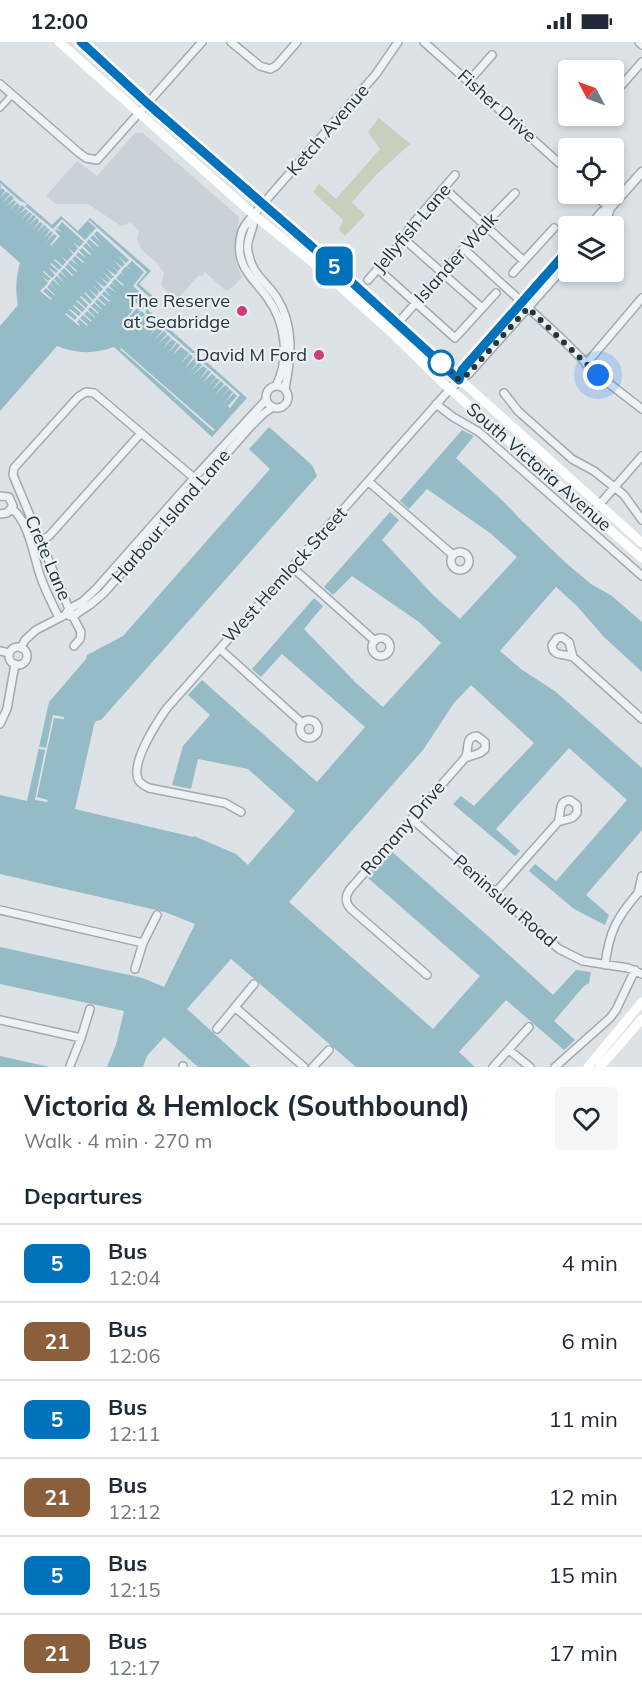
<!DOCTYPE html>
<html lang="en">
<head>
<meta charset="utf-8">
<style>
  body { margin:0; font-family:Mulish,sans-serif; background:#f6f6f7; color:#1f2937; height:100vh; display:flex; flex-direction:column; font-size:22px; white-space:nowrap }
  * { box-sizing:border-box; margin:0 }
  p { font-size:20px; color:#747a83 }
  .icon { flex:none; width:33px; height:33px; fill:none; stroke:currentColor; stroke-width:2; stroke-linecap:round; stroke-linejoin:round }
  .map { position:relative; height:1025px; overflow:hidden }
  .details { display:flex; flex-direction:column; background:#fff; flex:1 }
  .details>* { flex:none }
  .badge { padding:0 12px; border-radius:9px; font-size:21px; line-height:39px }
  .needle { width:39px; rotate:311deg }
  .controls { position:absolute; left:558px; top:18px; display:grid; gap:12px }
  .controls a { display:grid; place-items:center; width:66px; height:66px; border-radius:6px; background:#fff; box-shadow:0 3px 9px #0003; font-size:30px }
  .you { position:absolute; width:30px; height:30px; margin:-15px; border:4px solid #fff; border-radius:50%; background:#1a73e8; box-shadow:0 0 0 9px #1a73e833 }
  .map>.badge { position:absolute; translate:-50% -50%; box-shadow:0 0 0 3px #fff }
  h2 { padding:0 24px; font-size:22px; line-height:54px }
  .round { display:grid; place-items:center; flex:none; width:63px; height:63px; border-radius:6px; background:#f6f6f7 }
  .head { display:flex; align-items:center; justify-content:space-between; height:102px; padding:0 24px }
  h1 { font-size:28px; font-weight:700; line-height:45px }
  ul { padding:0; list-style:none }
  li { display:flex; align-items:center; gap:18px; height:78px; padding:0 24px; border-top:2px solid #e0e1e3 }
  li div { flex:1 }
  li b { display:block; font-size:22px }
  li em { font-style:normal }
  li .badge { min-width:66px; font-weight:700; text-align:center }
  .status { display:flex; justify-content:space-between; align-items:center; height:42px; padding:0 30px; background:#fff; direction:ltr }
  .status svg { height:16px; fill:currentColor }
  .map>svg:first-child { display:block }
</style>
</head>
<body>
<div class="status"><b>12:00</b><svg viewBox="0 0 49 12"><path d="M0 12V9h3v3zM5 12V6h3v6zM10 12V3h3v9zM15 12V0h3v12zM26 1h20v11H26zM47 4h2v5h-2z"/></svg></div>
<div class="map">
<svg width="642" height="1025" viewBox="0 0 642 1025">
  <rect width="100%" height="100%" fill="#dce2e6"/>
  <path fill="#cad2d8" d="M135 91H143L239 175 235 212 237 224 242 235 233 245 226 249 205 230 202 234 199 233 176 259 161 243 164 231 156 220 142 208 137 197 139 189 131 181 121 184 88 162H56L46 154 77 119 97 134Z"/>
  <path fill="#c7d0bc" d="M379 76 410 102 376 133 352 160 365 173 345 194 339 188 343 178 313 150 319 142 336 157 380 107 368 90Z"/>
  <path fill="#95bbc7" d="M0 138 52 183 61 174 78 189 90 176 151 229 139 242 157 258 148 268 247 356 212 395 114 305C94 312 77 312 57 304L0 369V284L18 263C15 248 16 235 20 221L0 203Z
    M269 385 312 423 317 434 101 678 96 679 94 683 75 767 193 795 194 794 236 812 248 823 295 769 248 727 198 717 191 747 172 743 183 704 210 673 188 653 202 638 317 740 365 685 282 612 261 635 252 627 314 556 323 564 304 587 356 641 383 665 441 601 419 580 352 534 333 553 324 545 390 470 399 478 382 498 434 554 460 577 517 515 490 491 427 447 409 467 400 459 462 388 474 394 456 416 506 462 521 478 566 521 591 542 612 554 642 580V630L604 595 577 564 556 545 500 609 521 627 556 650 642 726V788L586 853 609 873 605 883 574 867 529 829 535 822 556 839 627 758 569 706 496 787 520 809 515 814 453 762 461 754 474 764 534 701 471 643 454 661 423 708 289 860 433 987 480 934 368 836 391 809 487 893 553 953 576 928 591 930 589 941 584 944 554 979 575 998 564 1008 506 958 459 1010 475 1025H356L231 917 187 967 251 1025H198L164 995 147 1014 143 1025H107L116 1003 124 969 0 942V905L143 936 164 945 195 882 165 870 0 832V753L27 759 49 660 86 617 87 613 123 594 270 427 249 407Z
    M0 1014 50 1025H0Z"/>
  <path fill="#dce2e6" d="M0 141 20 159 28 162 25 164 53 187 62 177 85 198 96 186 88 179 89 178 147 230 136 243 155 260H152L145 270 192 311H196L194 313 240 353 230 366 228 364 237 354 234 351 224 361 233 350 229 347 221 357 229 346 225 343 215 353 224 342 221 339 211 349 220 338 216 336 207 346 216 335 212 332 202 341 211 330 208 328 199 338 207 327 203 324 193 333 202 323 199 320 190 330 198 319 195 316 185 326 193 315 190 312 180 322 189 311 185 308 177 318 185 308 181 305 172 314 180 303 177 301 168 311 176 300 172 297 163 307 171 296 168 293 158 302 167 292 164 289 154 298 163 288 159 285 149 294 158 284 154 281 145 290 154 280 150 277 141 287 149 276 146 273 136 283 145 272 141 269 132 279 140 269 137 266 128 276 127 275 136 264 133 262 135 260 143 267 150 260 133 244 144 230 132 219 127 224 132 229 126 224 121 230 126 235 121 231 116 236 124 243 123 244 115 237 112 240 119 248 112 241 109 244 117 251 108 245 105 248 112 256 104 249 102 252 110 259 109 260 101 253 98 256 106 263 105 264 97 257 95 260 102 267V268L94 261 91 264 99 271 98 272 90 265 88 268 95 275V276L87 269 84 272 92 279 91 280 83 273 80 276 88 283 87 284 79 277 77 280 80 283 79 284 65 272 66 271 75 278 77 275 69 268 70 267 79 274 81 271 73 264 74 263 82 270 85 267 76 259 77 258 86 266 88 263 80 255 81 254 90 262 92 259 84 251 85 250 93 258 96 255 88 246 97 254 99 250 92 242 100 250 103 247 95 238 104 245 107 242 99 234 108 241 110 238 103 230 111 237 114 235 106 226 115 233 118 230 110 222 118 229 121 226 113 218 122 225 125 222 117 213 126 221 129 218 97 189 94 192 101 201 93 193 90 196 99 204 98 205 89 197 87 200 94 209 86 201 83 204 91 212 90 213 82 206 79 208 87 217 78 210 76 213 84 220 83 221 75 214 72 217 80 225 71 218 68 221 77 229 76 230 68 222 65 225 73 233 72 234 64 226 61 229 69 238 60 230 58 233 65 242 57 234 54 237 62 246 53 238 50 241 58 250 50 242 47 245 55 253V254L46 246 43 249 52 257 51 258 40 249 48 241 42 234 48 239 51 237 43 230 44 229 52 236 55 233 48 225 56 231 58 229 50 222 51 221 59 228 62 225 54 218 55 217 63 224 66 220 61 214 67 219 73 212 68 206 74 211 78 206 73 200 79 205 84 200 62 180 57 186 63 191 56 187 55 189 60 194 51 204 50 203 57 194 54 192 46 200 53 191 51 189 43 197 50 188 47 186 39 194 47 185 44 183 36 191 43 182 40 180 33 188 39 179 37 176 28 184 36 175 33 173 25 182 32 172 29 170 21 178 28 169 26 167 17 174 25 166 22 163 14 172 20 164 17 161 10 168 16 160 14 158 6 165 14 156 11 153 2 161 10 152 6 150 0 156 5 149 2 146 0 148 1 145Z
    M121 306 215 388 213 389 177 357 174 358 176 356 120 307Z
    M53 673 64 675V677L54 676 37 755 48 758 47 760 35 758 45 708 36 706 37 704 46 706Z"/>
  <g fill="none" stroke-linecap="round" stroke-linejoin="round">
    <defs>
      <path id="pedestrian" d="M0 66 12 53"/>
      <path id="minor" d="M231 0 260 24 270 27 276 24 297 0
        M424 0 568 129
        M639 0 642 3
        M469 39 492 13
        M0 42 78 110 86 116 97 118 202 0
        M614 50 620 45 642 20
        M444 146 524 219
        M593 152 610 166
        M254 173C254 177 254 182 252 187 250 195 246 200 248 209 252 233 265 238 277 256 295 285 291 316 285 347
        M404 197 482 266
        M464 207 561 296 598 333 642 367
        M378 227 455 296 496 251
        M513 231 554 186
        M368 238 404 197 410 185 455 133
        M398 281 484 183 515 151
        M586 322 642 256
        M276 344C290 316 286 281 267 255 252 235 234 223 241 193 243 182 255 172 262 163L376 32 398 0
        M266 355a11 11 0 1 1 22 0a11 11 0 1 1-22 0Z
        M504 351 518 369 572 417 594 429 624 453 642 478
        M436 362 453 375 479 390 642 534
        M369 440 453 513
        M0 454 9 455 13 464 7 471 0 472
        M12 467C29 479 34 517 41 536 46 550 53 563 59 576
        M592 471 642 414
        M42 498 49 494 141 391
        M451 519a9 9 0 1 1 18 0a9 9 0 1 1-18 0Z
        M292 525 375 599
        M70 574H73L91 562 104 551 251 384 263 372 273 365
        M372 605a9 9 0 1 1 18 0a9 9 0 1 1-18 0Z
        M74 604 80 597 81 590 69 567 13 433 14 426 78 355 86 350 94 351 200 441
        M9 614a9 9 0 1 1 18 0a9 9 0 1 1-18 0Z
        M21 606 25 598 36 588 65 573 69 567 82 560 96 547 194 436 266 358
        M220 607 302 681
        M0 609 9 611
        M573 615 569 600 562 595 557 596 552 603C553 616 565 611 573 615L642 677
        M300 687a9 9 0 1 1 18 0a9 9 0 1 1-18 0Z
        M0 682 7 667 15 622
        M477 694 485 700V707L480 711 465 716C470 707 464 695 477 694Z
        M570 758 577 763V771L572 776 558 780C562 771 557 759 570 758Z
        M241 770 225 761 149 746C145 744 140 742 138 737 131 720 157 680 167 666L450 347
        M412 777 559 907 583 919 628 926 642 932
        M641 850 638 851 642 834
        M495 851 558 780
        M0 868 143 901
        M605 923C609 890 617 875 638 851
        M135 927 143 901 157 873
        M427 933 351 867C345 861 345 854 350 847L465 716
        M236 966 304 1025
        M0 978 81 996
        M217 987 254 942
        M509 1008 530 1025
        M70 1024 81 996 90 967
        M183 1025V1024
        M313 1025 329 1008
        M493 1025 529 985
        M555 1025 610 976 616 968 635 928"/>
      <path id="tertiary" d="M590 184 602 170 610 166 642 130
        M599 184 607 175 610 166
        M459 338 462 328 568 208
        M450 347 459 338 468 332 568 220"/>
    </defs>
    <use href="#pedestrian" stroke="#a1aab0" stroke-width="8"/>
    <use href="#minor" stroke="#a1aab0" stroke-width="10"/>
    <use href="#tertiary" stroke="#a1aab0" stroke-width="11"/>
    <use href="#pedestrian" stroke="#eef2f5" stroke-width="5"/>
    <use href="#minor" stroke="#eef2f5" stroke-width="7"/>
    <use href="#tertiary" stroke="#eef2f5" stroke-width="8"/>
    <path stroke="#fff" stroke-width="9" d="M59 0 254 173 311 219 392 291 442 340 642 516
      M81 0 147 61 318 210 642 501
      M588 1025 642 960
      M600 1025 642 977"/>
  </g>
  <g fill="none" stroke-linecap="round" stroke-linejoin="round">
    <defs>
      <path id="line" d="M81 0 147 61 334 224 459 338 462 328 568 208"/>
    </defs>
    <use href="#line" stroke="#fff" stroke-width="14"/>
    <use href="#line" stroke="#0072bc" stroke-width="9"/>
    <path stroke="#25343c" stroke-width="6" stroke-dasharray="0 10.8" d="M441 321 434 314 459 338 468 332 528 266 598 333"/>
  </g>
  <g fill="#cf3c78" stroke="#ebf1f4" stroke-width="2">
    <circle cx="242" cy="269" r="6"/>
    <circle cx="319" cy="313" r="6"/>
  </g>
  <circle fill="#fff" stroke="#0072bc" stroke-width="3" cx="441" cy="321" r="12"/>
  <g text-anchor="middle" stroke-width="4.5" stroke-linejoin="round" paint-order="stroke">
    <g font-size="18" fill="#25343c" stroke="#ebf1f4">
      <text transform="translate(497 64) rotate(42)" y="6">Fisher Drive</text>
      <text transform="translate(328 88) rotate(-49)" y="6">Ketch Avenue</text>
      <text transform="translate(412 186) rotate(-50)" y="6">Jellyfish Lane</text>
      <text transform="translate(456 216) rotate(-48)" y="6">Islander Walk</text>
      <text transform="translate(539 425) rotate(41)" y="6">South Victoria Avenue</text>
      <text transform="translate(171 474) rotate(-49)" y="6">Harbour Island Lane</text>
      <text transform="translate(48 516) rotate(67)" y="6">Crete Lane</text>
      <text transform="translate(285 533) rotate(-48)" y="6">West Hemlock Street</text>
      <text transform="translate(403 786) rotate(-49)" y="6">Romany Drive</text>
      <text transform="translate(505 859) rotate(41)" y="6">Peninsula Road</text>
    </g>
    <g font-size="18" fill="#25343c" stroke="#ebf1f4" text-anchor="end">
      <text x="230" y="265">The Reserve<tspan x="230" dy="21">at Seabridge</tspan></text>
      <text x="307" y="319">David M Ford</text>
    </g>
  </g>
</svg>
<div class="controls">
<a><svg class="needle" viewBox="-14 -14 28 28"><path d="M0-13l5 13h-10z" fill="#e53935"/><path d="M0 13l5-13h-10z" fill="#747a83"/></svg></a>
<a><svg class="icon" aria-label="locate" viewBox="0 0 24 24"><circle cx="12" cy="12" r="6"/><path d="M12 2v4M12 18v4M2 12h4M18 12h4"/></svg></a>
<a><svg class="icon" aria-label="layers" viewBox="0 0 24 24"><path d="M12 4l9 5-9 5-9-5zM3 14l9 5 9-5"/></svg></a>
</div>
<div class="you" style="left:598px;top:333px"></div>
<b class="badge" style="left:334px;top:224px;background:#0072bc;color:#fff">5</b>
</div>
<section class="details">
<div class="head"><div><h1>Victoria &amp; Hemlock (Southbound)</h1><p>Walk · 4 min · 270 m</p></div><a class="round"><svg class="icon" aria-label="heart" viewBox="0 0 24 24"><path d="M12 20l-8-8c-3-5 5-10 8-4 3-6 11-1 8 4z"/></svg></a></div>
<h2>Departures</h2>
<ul>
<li><span class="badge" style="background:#0072bc;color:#fff">5</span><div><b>Bus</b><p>12:04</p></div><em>4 min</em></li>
<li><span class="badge" style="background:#8b5e3c;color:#fff">21</span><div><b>Bus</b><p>12:06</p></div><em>6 min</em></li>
<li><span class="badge" style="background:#0072bc;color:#fff">5</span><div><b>Bus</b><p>12:11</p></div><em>11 min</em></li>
<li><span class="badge" style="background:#8b5e3c;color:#fff">21</span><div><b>Bus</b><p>12:12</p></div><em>12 min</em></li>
<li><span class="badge" style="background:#0072bc;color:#fff">5</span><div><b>Bus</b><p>12:15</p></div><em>15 min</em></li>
<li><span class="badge" style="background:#8b5e3c;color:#fff">21</span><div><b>Bus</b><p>12:17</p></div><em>17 min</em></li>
</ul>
</section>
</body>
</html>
